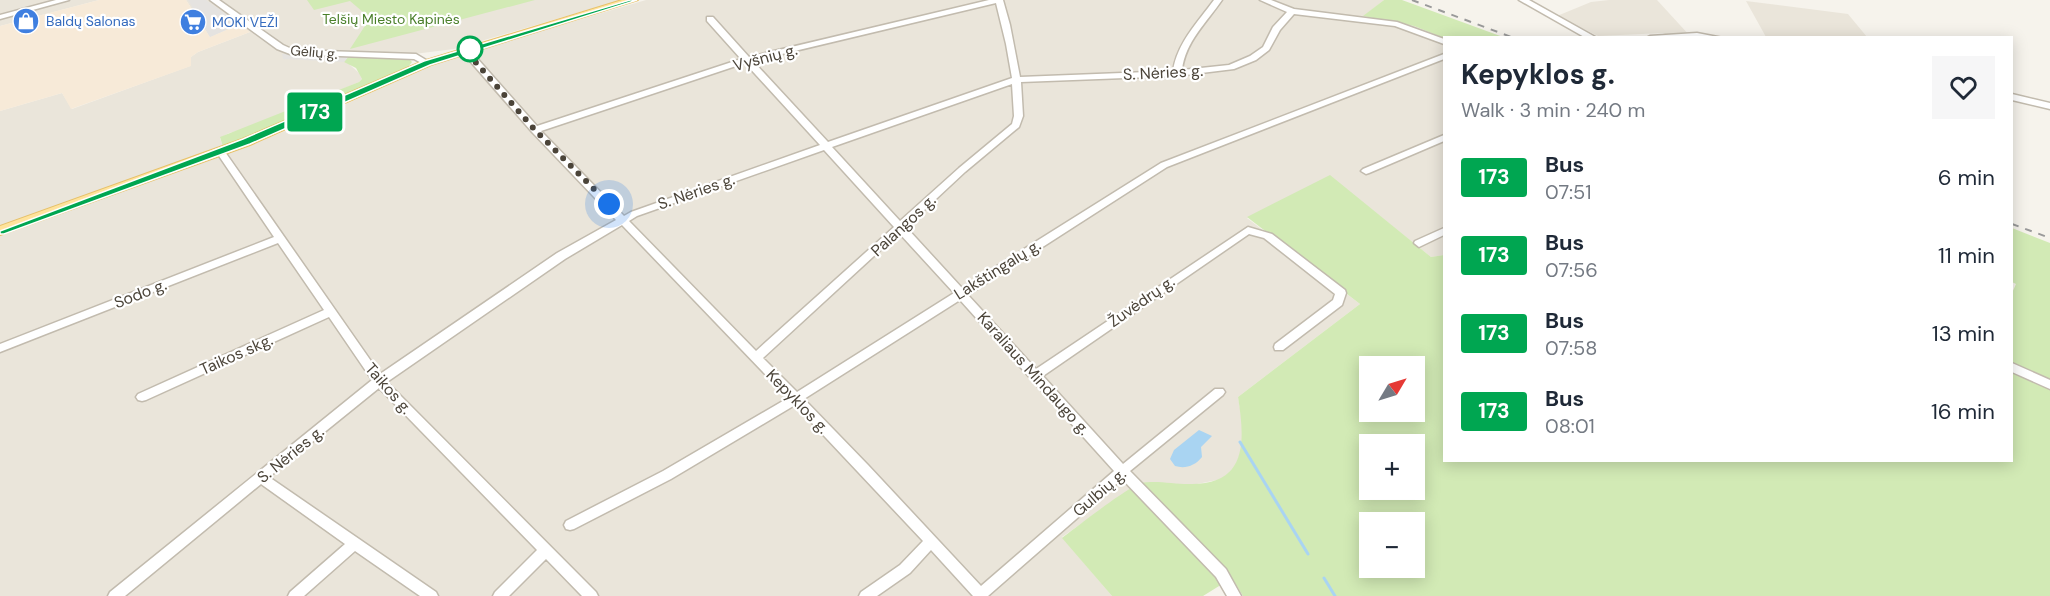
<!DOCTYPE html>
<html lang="en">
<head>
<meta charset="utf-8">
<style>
  body { margin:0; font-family:"DM Sans",sans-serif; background:#f6f6f7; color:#1f2937; height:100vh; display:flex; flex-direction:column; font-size:22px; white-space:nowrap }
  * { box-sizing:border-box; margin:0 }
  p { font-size:20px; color:#747a83 }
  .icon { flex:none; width:33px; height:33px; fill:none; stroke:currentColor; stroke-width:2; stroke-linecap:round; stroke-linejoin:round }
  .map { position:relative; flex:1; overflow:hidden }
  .drawer { position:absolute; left:1443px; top:36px; width:570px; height:426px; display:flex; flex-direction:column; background:#fff; border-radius:0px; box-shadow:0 3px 15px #0003 }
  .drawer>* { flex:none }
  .badge { padding:0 12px; border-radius:4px; font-size:21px; line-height:39px }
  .needle { width:39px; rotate:52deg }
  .controls { position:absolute; left:1359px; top:356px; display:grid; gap:12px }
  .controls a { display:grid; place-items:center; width:66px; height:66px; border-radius:0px; background:#fff; box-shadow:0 3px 15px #0003; font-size:30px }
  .you { position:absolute; width:30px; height:30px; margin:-15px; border:4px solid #fff; border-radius:50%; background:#1a73e8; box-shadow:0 0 0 9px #1a73e833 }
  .map>.badge { position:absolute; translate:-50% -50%; box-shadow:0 0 0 3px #fff }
  .round { display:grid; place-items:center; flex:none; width:63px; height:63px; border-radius:0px; background:#f6f6f7 }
  .overview { display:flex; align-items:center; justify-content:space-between; height:102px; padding:0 18px }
  h1 { font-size:28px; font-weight:700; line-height:45px }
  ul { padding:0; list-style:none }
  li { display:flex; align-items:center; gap:18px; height:78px; padding:0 18px }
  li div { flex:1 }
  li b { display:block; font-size:22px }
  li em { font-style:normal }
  li .badge { min-width:66px; font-weight:700; text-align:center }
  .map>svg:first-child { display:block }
</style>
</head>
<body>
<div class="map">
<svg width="2050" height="596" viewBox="0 0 2050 596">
  <rect width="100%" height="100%" fill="#f6f3ec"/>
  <path fill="#eae5da" d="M0 0H99L0 26Z
    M186 0H621L454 49 414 54 411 59 350 65 359 73 362 79 359 82 252 127 229 133 220 138 223 147 0 226V111L62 93 72 109 190 66 191 57 198 52 250 32 239 24 210 37Z
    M646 0H1384L1364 16 1414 26 1444 38V255L1431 257 1330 176 1247 218 1360 304 1238 397 1244 432 1243 446 1235 467 1222 479 1192 485 1140 483 1062 537 1112 596H0V235L216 158 293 128 430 66 482 48Z
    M1609 0H1657L1691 37H1671L1663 33 1598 36 1557 16 1591 2Z
    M1746 1 1848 14 1867 37H1766Z"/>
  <path fill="#f7ead8" d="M99 0H186L210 37 240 24 250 32 198 52 191 57V66L71 109 62 93 0 111V26Z"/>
  <path fill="#d2eab5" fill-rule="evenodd" d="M307 0H535L350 49 370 18 350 1 314 10Z
    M1384 0H1402L1503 37 1444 38 1414 26 1363 16Z
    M349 56 408 58 412 62 408 67 223 147 220 137 359 82 362 79 356 68 344 62Z
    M1330 175 1431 257 1444 255V460H2012V293L2016 284 2012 282V228L2050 243V596H1243L1232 578 1203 596H1112L1062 538C1075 528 1131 485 1141 483 1155 480 1174 484 1188 484 1248 486 1245 441 1238 397L1360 304 1247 217ZM1370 366H1414V411H1370ZM1370 444H1414V489H1370ZM1370 522H1414V567H1370Z"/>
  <path fill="#e5e3e0" d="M188 0H206L240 24 210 37Z
    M282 54 313 55 349 56 344 62 283 59Z"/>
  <path fill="#a9d4f2" d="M1199 430 1212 436 1201 447 1202 457C1195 466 1185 469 1175 466L1170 459 1174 450Z"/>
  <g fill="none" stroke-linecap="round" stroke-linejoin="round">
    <path stroke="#a9d4f2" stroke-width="3" d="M1240 442 1308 554
      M1324 578 1335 596"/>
    <defs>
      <path id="minor" d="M56 0H69L0 19V15Z
        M210 0H219L283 45 294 50 416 54 431 63 427 66 414 59 290 54 277 49Z
        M989 0H1003L1010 25 1020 77 1173 71C1177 43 1198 22 1214 0H1222C1207 22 1185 42 1182 70L1229 65 1250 56 1263 47 1273 27 1287 12 1260 0H1271L1294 9 1397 22 1444 39V44L1395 26 1294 14 1280 30 1269 50 1256 60 1234 69 1177 76 1021 82 1023 116 1019 127 965 172 906 227 962 288 1161 163 1444 54V59L1167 167 968 295 1036 369 1248 227 1272 234 1345 290 1346 293 1342 305 1283 350H1275L1274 347 1275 344 1333 300 1335 294 1264 238 1249 234 1043 376 1123 464 1215 389H1223L1225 392 1223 395 1130 471 1226 569 1241 596H1227L1216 577 1122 479 988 596H973L931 550 910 573 877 596H859L861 592 900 565 923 541 795 405 671 479 574 529 570 530 566 529 564 525 566 521 663 471 788 398 622 225 565 259 387 382 596 592 598 596H582L546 559 509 596H493L495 592 537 550 379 388 269 477 436 592 438 596H420L355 551 304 596H288L290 592 345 544 261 484 125 596H108L110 592 372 380 329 317 146 400 142 401 138 400 136 397 138 394 324 310 278 243 0 352V344L274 237 217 153 215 151 217 149H223L380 374 557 253 616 220 532 132 462 52V48H468L537 126 741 59 707 21V17H713L749 57ZM996 3 1006 44 1012 78 828 142 753 61ZM745 63 820 145 631 212 624 216 541 131ZM1012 84 1014 116 1012 124 959 168 900 221 832 147ZM824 150 894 227 756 351 629 221 637 216ZM899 233 954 293 797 392 763 358ZM960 300 1114 471 981 586 868 465 804 399Z
        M1519 0H1529L1597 38H1586Z
        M1697 33 1723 38H1646L1650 36Z
        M2012 94 2050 103V109L2012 100Z
        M1444 135V141L1369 173 1366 174 1361 171 1363 169Z
        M1444 228V235L1419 247 1414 243 1415 241Z
        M2012 363 2050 380V389L2012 372Z"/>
      <path id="major" d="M622 0H638L431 65 250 145 0 235V226L242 139 423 61Z"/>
    </defs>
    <use href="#minor" stroke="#c2bbae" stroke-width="3"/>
    <use href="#major" stroke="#e6c16a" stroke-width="2"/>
    <use href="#minor" fill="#fff" fill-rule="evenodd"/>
    <use href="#major" fill="#ffe39c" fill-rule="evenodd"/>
    <path stroke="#9a9a9a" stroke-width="2" stroke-dasharray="7 7" stroke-linecap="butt" d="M1412 0 1514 38
      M2012 224 2050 238"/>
  </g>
  <path fill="#00a651" stroke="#fff" stroke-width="1.5" d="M630 0H637L430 65 250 144 4 234H0V231L243 139 424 61Z"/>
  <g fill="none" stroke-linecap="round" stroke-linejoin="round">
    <path stroke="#4b4439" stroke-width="6" stroke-dasharray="0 10.8" d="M470 49 465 50 535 130 609 204"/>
  </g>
  <defs>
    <symbol id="shop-disc" viewBox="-11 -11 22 22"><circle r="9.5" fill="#3f7fe0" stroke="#fff"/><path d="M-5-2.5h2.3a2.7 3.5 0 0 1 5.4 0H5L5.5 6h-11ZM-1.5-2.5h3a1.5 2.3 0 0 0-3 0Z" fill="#fff"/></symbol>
    <symbol id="supermarket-disc" viewBox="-11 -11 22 22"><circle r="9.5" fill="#3f7fe0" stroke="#fff"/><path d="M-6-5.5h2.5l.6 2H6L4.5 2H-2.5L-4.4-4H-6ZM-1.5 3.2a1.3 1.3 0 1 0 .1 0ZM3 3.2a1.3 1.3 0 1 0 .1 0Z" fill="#fff"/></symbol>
  </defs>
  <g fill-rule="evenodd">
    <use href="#shop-disc" x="11" y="6" width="30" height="30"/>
    <use href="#supermarket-disc" x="178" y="7" width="30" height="30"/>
  </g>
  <circle fill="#fff" stroke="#00a651" stroke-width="3" cx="470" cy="49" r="12"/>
  <g text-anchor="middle" stroke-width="4.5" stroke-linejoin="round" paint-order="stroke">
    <g font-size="14" fill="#4a7f2a" stroke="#fff">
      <text x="391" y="24">Telšių Miesto Kapinės</text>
    </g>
    <g font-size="14" fill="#366cbe" stroke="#fff" text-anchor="start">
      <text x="46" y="26">Baldų Salonas</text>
      <text x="212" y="27">MOKI VEŽI</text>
    </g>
    <g font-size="14" fill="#4b4439" stroke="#fff">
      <text transform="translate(314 52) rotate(5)" y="5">Gėlių g.</text>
    </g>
    <g font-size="16" fill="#4b4439" stroke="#fff">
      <text transform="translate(765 57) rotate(-15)" y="6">Vyšnių g.</text>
      <text transform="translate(1163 72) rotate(-3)" y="6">S. Nėries g.</text>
      <text transform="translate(696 191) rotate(-19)" y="6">S. Nėries g.</text>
      <text transform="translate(903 225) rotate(-43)" y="6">Palangos g.</text>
      <text transform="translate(997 269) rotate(-32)" y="6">Lakštingalų g.</text>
      <text transform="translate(140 293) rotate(-21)" y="6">Sodo g.</text>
      <text transform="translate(1141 301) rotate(-35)" y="6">Žuvėdrų g.</text>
      <text transform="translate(236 354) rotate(-24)" y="6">Taikos skg.</text>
      <text transform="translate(1034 373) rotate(48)" y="6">Karaliaus Mindaugo g.</text>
      <text transform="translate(389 388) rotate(49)" y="6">Taikos g.</text>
      <text transform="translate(798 401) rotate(46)" y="6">Kepyklos g.</text>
      <text transform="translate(290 454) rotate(-39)" y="6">S. Nėries g.</text>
      <text transform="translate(1099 492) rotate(-41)" y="6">Gulbių g.</text>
    </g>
  </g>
</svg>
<div class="controls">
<a><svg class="needle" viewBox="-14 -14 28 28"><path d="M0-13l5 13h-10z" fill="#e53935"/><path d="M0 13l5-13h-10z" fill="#747a83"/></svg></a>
<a>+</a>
<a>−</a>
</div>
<div class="you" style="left:609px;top:204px"></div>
<b class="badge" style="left:315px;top:112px;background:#00a651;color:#fff">173</b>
<section class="drawer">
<div class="overview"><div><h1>Kepyklos g.</h1><p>Walk · 3 min · 240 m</p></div><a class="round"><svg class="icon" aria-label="heart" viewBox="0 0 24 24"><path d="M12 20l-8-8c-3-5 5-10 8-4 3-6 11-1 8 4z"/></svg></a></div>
<ul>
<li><span class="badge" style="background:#00a651;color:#fff">173</span><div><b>Bus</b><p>07:51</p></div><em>6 min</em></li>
<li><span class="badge" style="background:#00a651;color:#fff">173</span><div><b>Bus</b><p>07:56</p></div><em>11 min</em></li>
<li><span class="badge" style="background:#00a651;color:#fff">173</span><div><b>Bus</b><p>07:58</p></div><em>13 min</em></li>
<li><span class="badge" style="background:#00a651;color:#fff">173</span><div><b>Bus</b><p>08:01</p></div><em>16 min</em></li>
</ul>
</section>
</div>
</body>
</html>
